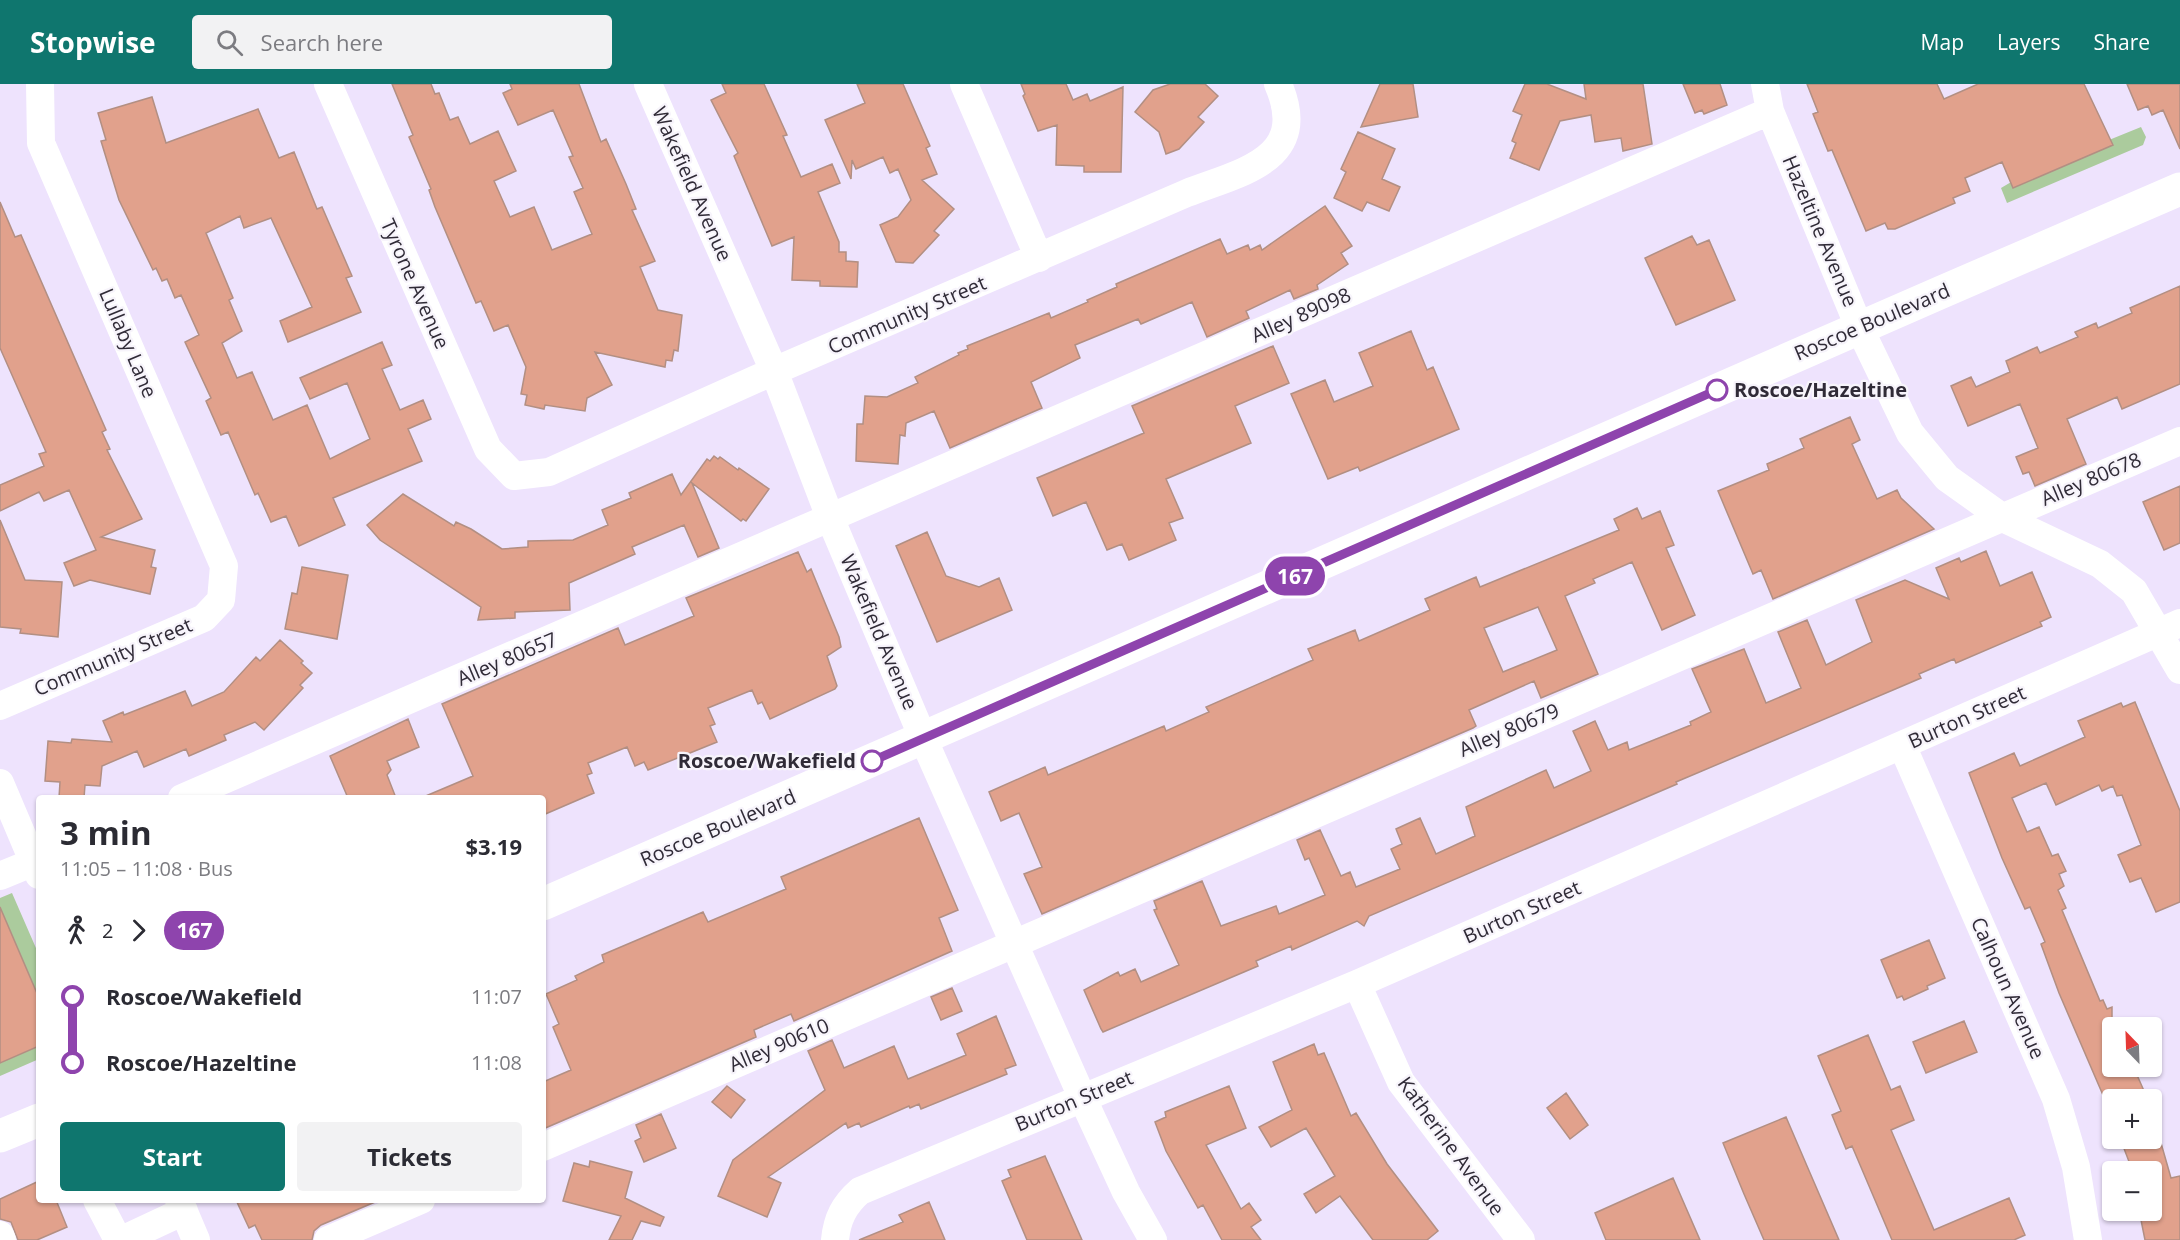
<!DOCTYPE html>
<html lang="en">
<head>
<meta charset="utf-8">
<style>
  body { margin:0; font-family:"Open Sans",sans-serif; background:#f2f2f3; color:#2b2b33; height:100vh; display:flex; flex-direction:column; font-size:22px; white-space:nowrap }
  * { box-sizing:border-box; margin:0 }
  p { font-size:20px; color:#7c7c81 }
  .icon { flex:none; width:33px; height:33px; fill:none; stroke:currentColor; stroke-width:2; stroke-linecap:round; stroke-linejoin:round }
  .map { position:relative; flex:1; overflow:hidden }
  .sheet { position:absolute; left:36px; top:711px; width:510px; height:408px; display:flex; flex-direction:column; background:#fff; border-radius:6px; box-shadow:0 2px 4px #0004 }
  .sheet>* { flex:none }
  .badge { padding:0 12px; border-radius:20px; font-size:21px; line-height:39px }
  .needle { width:39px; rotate:337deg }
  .controls { position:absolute; left:2102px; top:933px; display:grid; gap:12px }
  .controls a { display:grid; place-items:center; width:60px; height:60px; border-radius:6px; background:#fff; box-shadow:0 2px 4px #0004; font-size:30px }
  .map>.badge { position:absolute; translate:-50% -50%; box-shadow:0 0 0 3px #fff }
  .legs { display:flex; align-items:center; gap:9px; height:66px; padding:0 24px; font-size:20px }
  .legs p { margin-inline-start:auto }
  .headline { display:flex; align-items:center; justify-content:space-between; height:102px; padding:0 24px }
  h1 { font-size:33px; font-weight:700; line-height:45px }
  .cta { display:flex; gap:12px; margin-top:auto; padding:12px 24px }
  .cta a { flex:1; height:69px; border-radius:6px; background:#0f766e; color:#fff; font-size:24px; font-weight:700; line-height:69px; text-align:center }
  .cta a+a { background:#f2f2f3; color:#2b2b33 }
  ul { padding:0 24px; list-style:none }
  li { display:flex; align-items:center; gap:21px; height:66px; font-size:22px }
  li i { display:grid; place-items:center; width:9px; height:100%; margin:0 8px; background:currentColor }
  li i::after { content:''; width:15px; height:15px; margin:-8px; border:4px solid; border-radius:50%; background:#fff }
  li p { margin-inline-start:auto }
  li:first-child i { background:linear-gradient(#0000 50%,currentColor 0) }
  li:last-child i { background:linear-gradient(currentColor 50%,#0000 0) }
  header { display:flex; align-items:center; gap:36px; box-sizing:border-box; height:84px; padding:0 30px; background:#0f766e; color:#fff }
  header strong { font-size:28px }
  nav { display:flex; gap:33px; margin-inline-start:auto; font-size:21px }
  .search { width:420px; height:54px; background:#f2f2f3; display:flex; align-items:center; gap:15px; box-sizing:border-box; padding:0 21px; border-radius:6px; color:#7c7c81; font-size:22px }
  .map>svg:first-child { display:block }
</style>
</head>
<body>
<header>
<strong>Stopwise</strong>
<div class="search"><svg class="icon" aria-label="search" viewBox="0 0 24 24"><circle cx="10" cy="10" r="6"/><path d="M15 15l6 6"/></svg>Search here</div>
<nav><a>Map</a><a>Layers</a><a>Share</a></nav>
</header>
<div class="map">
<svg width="2180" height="1156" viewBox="0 0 2180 1156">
  <rect width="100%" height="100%" fill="#eee3fd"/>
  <path fill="#abcb9d" d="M2141 43 2146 53 2143 61 2007 119 2001 104 2023 91Z
    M12 809 39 871V914L2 828 0 829V814Z
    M39 962V975L0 992V979Z"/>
  <path fill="#e1a18c" stroke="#b28f83" stroke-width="1.5" fill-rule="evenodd" d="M392 0H431L435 10 439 9 450 36 458 33 470 60 498 47 516 87 494 97 510 133 534 123 552 166 592 150 574 108 583 104 569 73 573 72 553 26 518 41 503 9 512 5 510 0H579L601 58 606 55 626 100 636 125 632 126 655 177 640 183 658 226 682 231 678 267 674 266 672 277 666 276 665 283 595 268 612 301 587 314 585 327 545 321 544 325 525 321 527 311 521 310 526 283 508 241 494 247 481 217 476 219 435 123 429 106 431 105 409 53 413 51Z
    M722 0H764L787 51 783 52 801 93 832 80 840 99 818 108 839 158V168H846V177L858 178 857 203 820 202V197L792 196 794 153 772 162 734 72 738 69 711 16 726 9Z
    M857 0H903L930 62 926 64 937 90 922 96 954 125 934 147 939 151 913 179 896 178 880 141 898 133 911 116 898 85 890 89 883 73 856 85 852 76 851 95 825 36 865 19Z
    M1021 0H1066L1073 16 1087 10 1090 17 1123 3 1121 88H1084V82L1056 81 1057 41 1038 47 1023 12 1025 10Z
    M1170 0H1205L1218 12 1198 33 1204 38 1179 65 1166 70 1159 48 1135 28 1153 6Z
    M1380 0H1413L1418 33 1361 43Z
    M1525 0H1547L1586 15 1584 0H1643L1652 60 1623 67 1621 54 1595 58 1591 31 1560 37 1539 86 1510 74 1516 59 1512 57 1522 31 1513 27Z
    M1683 0H1720L1727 21 1704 30 1702 26 1695 29Z
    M1807 0H1937L1944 15 1978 0H2084L2113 61 2013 104 2002 78 1965 94 1970 107 1953 114 1955 119 1895 145H1888L1885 139 1866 147 1832 66 1828 67 1813 30 1818 28Z
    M2127 0H2180V65L2163 26 2152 31 2148 22 2138 26Z
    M152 13 166 59 258 25 279 74 294 68 317 125 322 123 352 192 346 194 361 228 288 258 280 237 312 223 271 134 244 144 240 132 206 149 233 214 229 216 242 247 222 259 237 294 252 288 273 336 307 321 330 375 370 355 347 299 310 315 300 294 382 258 392 281 382 285 400 326 423 316 431 335 408 345 422 377 333 414 345 441 299 462 286 432 271 438 258 409 255 411 228 348 221 351 206 317 211 314 185 258 199 251 181 211 175 214 167 195 162 197 156 184 153 186 119 116 101 57 106 56 98 29Z
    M1358 48 1395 65 1382 95 1400 103 1389 127 1367 118 1362 127 1334 114 1346 88 1341 85Z
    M0 118 15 153 21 151 106 346 102 348 110 365 107 366 142 435 101 453 155 466 151 483 156 484 150 510 90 496 74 502 64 479 96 466 69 406 44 417 39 408 0 427V401L44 382 39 370 46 368 0 264Z
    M1325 122 1352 162 1341 169 1348 180 1317 201 1318 205 1294 215 1290 206 1246 227 1249 234 1207 253 1192 218 1141 240 1138 235 1075 261 1080 274 1031 298 1042 324 950 364 934 327 906 339 905 352 900 351 898 380 856 377 857 340H863L865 312 887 313 918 299 915 293 959 271 958 269 968 265 967 262 1049 229 1051 234 1088 218 1087 216 1117 203 1116 200 1220 155 1227 170 1248 161 1250 166 1260 161 1262 166Z
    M1692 152 1697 161 1709 156 1735 216 1676 241 1645 174Z
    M2180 202V300L2122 325 2117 313 2067 335 2086 380 2035 402 2029 388 2023 390 2016 373 2038 364 2020 320 1968 342 1951 302 1971 293 1976 303 2010 288 2006 277 2037 263 2040 269 2078 253 2075 248 2096 239 2098 244 2132 229 2130 224Z
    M1411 247 1427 286 1433 283 1459 345 1360 387 1358 383 1328 395 1291 310 1325 296 1334 318 1373 302 1359 269Z
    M1273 262 1289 299 1235 322 1251 359 1166 395 1183 434 1169 439 1176 456 1129 476 1122 460 1107 466 1086 418 1053 432 1037 394 1144 349 1132 322Z
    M1850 333 1860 356 1852 360 1877 415 1897 406 1901 414 1934 445 1773 515 1761 486 1753 490 1718 407 1769 386 1767 380 1804 364 1800 355Z
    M714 372 718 375 720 373 738 386 739 384 769 405 746 437 743 435 741 437 692 399 719 464 698 473 684 441 632 463 635 470 569 499 570 526 515 528V534L478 536 481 523 380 456 367 441 403 410 454 442 456 438 471 445 502 465 528 463V457L573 456 608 441 602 426 631 414 629 409 672 390 681 411 707 375 710 377Z
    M2180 402V459L2164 466 2143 418Z
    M1637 424 1642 435 1660 427 1674 461 1666 464 1695 531 1662 546 1632 478 1593 495 1595 499 1565 512 1598 590 1541 614 1534 597 1469 626 1476 642 1473 644 1042 830 1024 790 1042 783 1019 729 1001 737 989 708 1045 683 1048 691 1164 642 1166 647 1209 628 1206 623 1313 576 1308 565 1355 546 1359 557 1430 526 1425 515 1476 493 1480 503 1619 446 1614 435ZM1538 523 1557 566 1503 588 1484 544Z
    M0 436 25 496 62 498 58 553 20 549 21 545 0 543Z
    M927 448 946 492 979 503 999 494 1012 526 937 558 896 462Z
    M1986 467 2000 502 2032 488 2051 533 2040 538 2042 542 1956 579 1954 575 1919 590 1921 594 1893 606 1676 698 1677 700 1369 832 1364 842 1357 837 1292 866 1291 862 1256 877 1258 882 1103 948 1101 945 1084 906 1118 888 1120 892 1135 885 1141 898 1179 881 1154 826 1157 825 1154 817 1202 797 1221 842 1276 822 1279 830 1325 811 1309 774 1305 776 1297 756 1320 746 1341 792 1350 788 1356 803 1400 785 1391 765 1402 760 1396 745 1420 734 1436 770 1475 752 1466 723 1546 686 1554 704 1591 687 1573 647 1595 637 1608 666 1627 658 1629 666 1691 641 1690 638 1711 628 1692 585 1744 565 1766 619 1801 604 1778 548 1807 536 1826 581 1872 558 1856 516 1905 496 1949 515 1936 484 1959 474 1961 478Z
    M798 468 807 488 811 485 839 553 841 563 827 572 837 602 835 605 770 635 762 618 758 620 752 606 708 624 715 640 710 642 717 658 648 686 644 678 635 682 627 663 588 679 592 689 587 691 594 709 543 731V714H421L473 692 442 620 618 544 625 561 694 532 686 514Z
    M302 483 348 491 337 555 285 545 292 509 297 510Z
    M280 556 303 577 301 579 312 589 300 601 303 604 264 646 255 638 224 651 226 656 189 672 186 665 144 683 137 667 102 682 100 702 85 701 84 714H59L60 698 45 697 48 657 71 659 72 655 112 658 103 637 123 628 124 631 185 607 192 622 224 608 256 573 260 577Z
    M2135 618 2180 727V818L2156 828 2141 794 2130 798 2118 771 2141 761 2122 711 2117 712 2113 702 2102 707 2099 701 2056 721 2046 699 2012 714 2027 748 2039 743 2052 772 2058 770 2066 787 2059 790 2064 802 2058 806 2066 824 2062 826 2100 917 2103 916 2107 925 2112 923V982H2133L2148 1016H2112V1032L2059 909 2041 860 2045 858 2030 823 2025 825 2002 774 1969 689 2014 669 2020 682 2085 653 2078 637 2121 619 2123 623Z
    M408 635 419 663 387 677 391 686 387 691 396 714H348L330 672Z
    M919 734 958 826 939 834 952 867 794 937 791 930 754 946 756 953 543 1045V998L571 986 553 943 559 940 546 910 577 896 575 892 604 878 602 871 703 828 708 838 786 805 781 793Z
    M0 823 39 914V962L0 979Z
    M1929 856 1945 894 1927 902 1928 905 1904 916 1902 912 1897 914 1881 876Z
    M952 904 962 927 941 936 931 913Z
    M996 932 1016 981 1005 985 1007 990 921 1025 919 1020 910 1024 909 1022 861 1043 859 1039 848 1044 846 1039 768 1093 781 1099 767 1133 718 1112 733 1076 825 1006 808 967 832 956 844 984 894 962 908 995 966 971 957 950Z
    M1964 937 1977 968 1926 989 1913 958Z
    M1868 951 1891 1006 1900 1002 1914 1036 1891 1046 1934 1146 2009 1114 2025 1151 2014 1156H1892L1852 1062 1846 1065 1832 1031 1841 1027 1818 972Z
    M1314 960 1318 971 1324 969 1351 1032 1356 1029 1387 1080 1438 1147 1427 1156H1373L1340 1112 1316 1129 1304 1110 1335 1092 1306 1044 1271 1063 1259 1043 1292 1026 1273 978Z
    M727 1002 745 1016 731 1034 712 1018Z
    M1229 1002 1246 1044 1206 1061 1241 1125 1249 1119 1261 1136 1251 1143 1261 1156H1222L1203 1121 1198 1124 1166 1067 1155 1038 1166 1033 1165 1028Z
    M1566 1009 1588 1041 1570 1055 1547 1024Z
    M661 1030 676 1064 644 1078 635 1057 641 1054 636 1041Z
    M1786 1033 1807 1082 1839 1156H1764L1744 1110 1723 1059Z
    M2157 1045 2171 1094 2180 1092V1156H2145L2139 1126H2151V1088H2133L2120 1054H2151V1046Z
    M1045 1072 1082 1156H1027L1002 1097 1011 1093 1008 1086Z
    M590 1077 632 1088 625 1114 664 1133 660 1142 641 1137 632 1156H609L621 1132 563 1117 574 1079 589 1083Z
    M1673 1094 1700 1156H1606L1595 1129Z
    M39 1097V1116H56L67 1143 37 1156H18L11 1138 0 1135V1115Z
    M236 1116H374L375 1118 321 1141 314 1147 312 1156H262L255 1141 249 1144Z
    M929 1118 945 1156H859L903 1138 899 1131Z"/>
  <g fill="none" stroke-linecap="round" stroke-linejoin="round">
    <path stroke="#fff" stroke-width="28" d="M328 0 488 365 514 392 549 388 774 287 1187 109C1241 88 1311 76 1278 0
      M648 0 774 287 831 436 923 654 1082 1013 1126 1108 1153 1156
      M964 0 1039 174
      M1765 0 1770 27 1859 243 1910 349 1947 394 2003 434 2100 480 2134 507 2180 586
      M0 622 204 534 221 516 224 482 41 59 40 0
      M1902 661 2056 1015 2076 1083 2088 1156
      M0 699 39 791
      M182 714 1770 27
      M0 792 39 776
      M1357 900 1401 998 1521 1156
      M543 1063 2180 357
      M97 1116 118 1156
      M179 1116 196 1156
      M0 1151 2 1156
      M122 1156 184 1127
      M328 1156 421 1116
      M835 1156C837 1135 844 1121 860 1107L1357 900 2180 539"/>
    <path stroke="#fff" stroke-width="33" d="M543 820C1090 584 1633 340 2180 105
      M0 1052 39 1036"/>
  </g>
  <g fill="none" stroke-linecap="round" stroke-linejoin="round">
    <defs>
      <path id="line-1" d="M872 677 1717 306"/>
    </defs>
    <use href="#line-1" stroke="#fff" stroke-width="14"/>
    <use href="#line-1" stroke="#8e44ad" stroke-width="9"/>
  </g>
  <g fill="#fff" stroke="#8e44ad" stroke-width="3">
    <circle cx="1717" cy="306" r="10"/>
    <circle cx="872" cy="677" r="10"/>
  </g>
  <g text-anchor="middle" stroke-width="4.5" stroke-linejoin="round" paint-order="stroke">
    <g font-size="20" fill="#302b37" stroke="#f7f4fb">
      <text transform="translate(692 100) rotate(66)" y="7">Wakefield Avenue</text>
      <text transform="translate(1820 147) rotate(67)" y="7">Hazeltine Avenue</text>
      <text transform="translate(415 200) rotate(66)" y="7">Tyrone Avenue</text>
      <text transform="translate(907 231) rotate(-23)" y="7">Community Street</text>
      <text transform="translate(1301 231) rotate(-24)" y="7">Alley 89098</text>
      <text transform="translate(1872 238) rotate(-23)" y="7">Roscoe Boulevard</text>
      <text transform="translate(128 259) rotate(67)" y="7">Lullaby Lane</text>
      <text transform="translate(2091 395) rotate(-23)" y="7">Alley 80678</text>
      <text transform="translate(879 548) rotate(67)" y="7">Wakefield Avenue</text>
      <text transform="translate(113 573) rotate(-23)" y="7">Community Street</text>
      <text transform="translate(507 575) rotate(-23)" y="7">Alley 80657</text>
      <text transform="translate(1967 633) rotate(-24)" y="7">Burton Street</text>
      <text transform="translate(1509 646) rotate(-23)" y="7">Alley 80679</text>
      <text transform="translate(718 744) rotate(-23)" y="7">Roscoe Boulevard</text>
      <text transform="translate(1522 828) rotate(-24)" y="7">Burton Street</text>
      <text transform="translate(2008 904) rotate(66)" y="7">Calhoun Avenue</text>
      <text transform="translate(779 961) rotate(-23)" y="7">Alley 90610</text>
      <text transform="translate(1074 1017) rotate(-23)" y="7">Burton Street</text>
      <text transform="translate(1451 1062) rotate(54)" y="7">Katherine Avenue</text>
    </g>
    <g font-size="20" font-weight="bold" fill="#302b37" stroke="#f7f4fb" text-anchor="start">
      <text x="1734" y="313">Roscoe/Hazeltine</text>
      <text x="856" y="684" text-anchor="end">Roscoe/Wakefield</text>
    </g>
  </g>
</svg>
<div class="controls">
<a><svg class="needle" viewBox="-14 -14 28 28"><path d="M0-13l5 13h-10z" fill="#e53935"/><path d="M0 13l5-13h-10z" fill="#7c7c81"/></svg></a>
<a>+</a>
<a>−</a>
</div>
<b class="badge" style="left:1295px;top:492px;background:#8e44ad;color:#fff">167</b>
<section class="sheet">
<div class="headline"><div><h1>3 min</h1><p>11:05 – 11:08 · Bus</p></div><b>$3.19</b></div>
<div class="legs"><svg class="icon" aria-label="walk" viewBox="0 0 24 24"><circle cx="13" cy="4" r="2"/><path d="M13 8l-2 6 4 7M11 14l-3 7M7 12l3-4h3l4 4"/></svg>2<svg class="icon" aria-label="forward" viewBox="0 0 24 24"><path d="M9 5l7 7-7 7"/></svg><b class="badge" style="background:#8e44ad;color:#fff">167</b></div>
<ul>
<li><i style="color:#8e44ad"></i><b>Roscoe/Wakefield</b><p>11:07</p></li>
<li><i style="color:#8e44ad"></i><b>Roscoe/Hazeltine</b><p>11:08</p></li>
</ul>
<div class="cta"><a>Start</a><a>Tickets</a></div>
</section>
</div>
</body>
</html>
